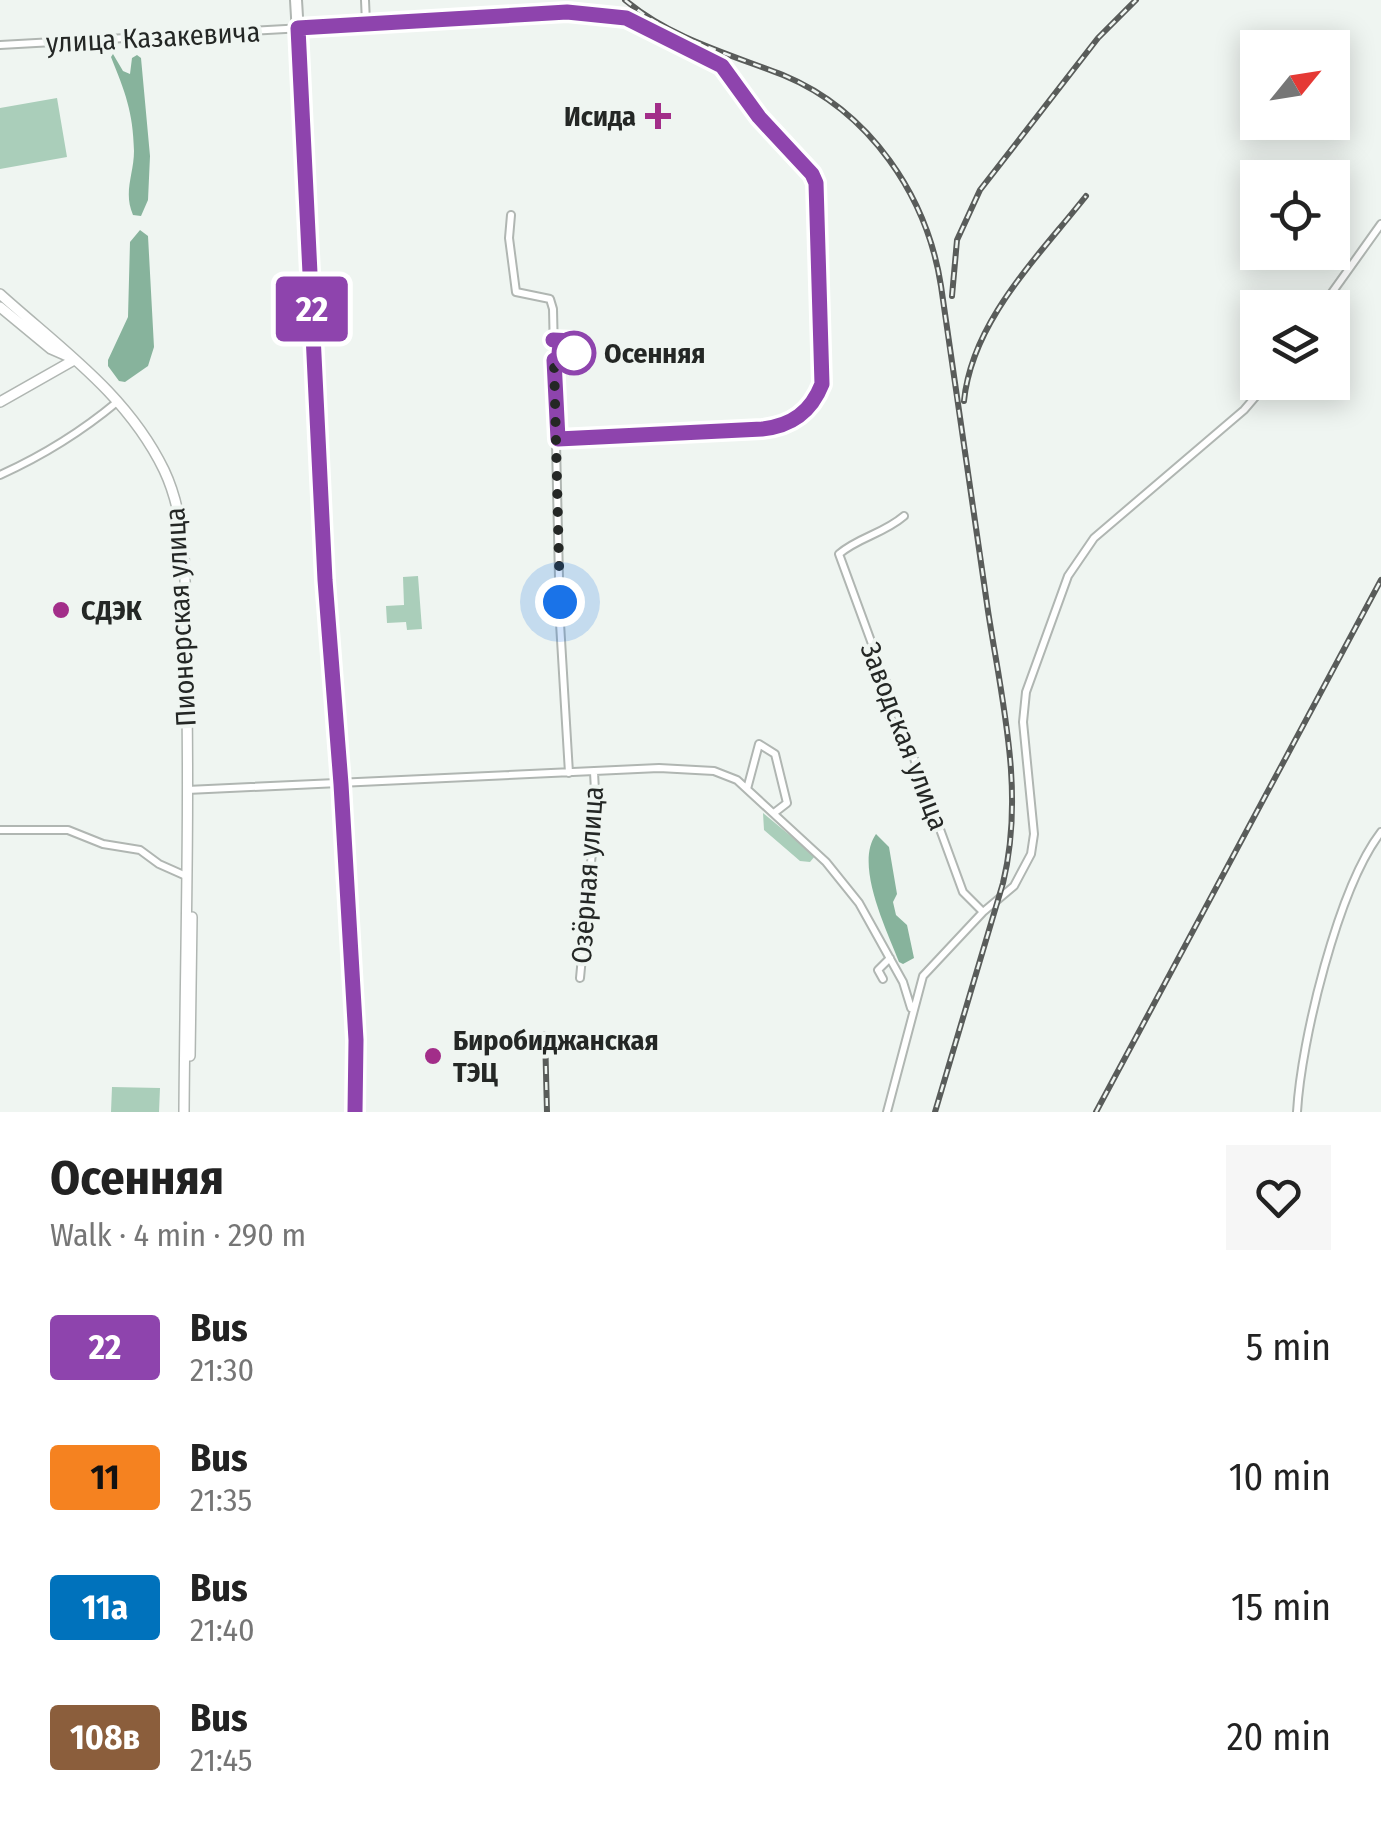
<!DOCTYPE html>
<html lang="en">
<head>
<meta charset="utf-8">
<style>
  body { margin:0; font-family:"Fira Sans Condensed",sans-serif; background:#f6f6f6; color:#222; height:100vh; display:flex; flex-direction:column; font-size:38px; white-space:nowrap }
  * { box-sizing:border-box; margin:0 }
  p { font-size:32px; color:#767676 }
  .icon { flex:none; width:55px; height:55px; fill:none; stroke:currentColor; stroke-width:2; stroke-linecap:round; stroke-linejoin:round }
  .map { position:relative; height:1112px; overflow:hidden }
  .details { display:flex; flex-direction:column; background:#fff; flex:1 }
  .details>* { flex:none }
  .badge { padding:0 20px; border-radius:8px; font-size:35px; line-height:65px }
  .needle { width:65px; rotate:60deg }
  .controls { position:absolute; left:1240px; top:30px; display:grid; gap:20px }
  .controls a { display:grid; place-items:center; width:110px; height:110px; border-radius:0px; background:#fff; box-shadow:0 5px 25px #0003; font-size:50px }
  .you { position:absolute; width:50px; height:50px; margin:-25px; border:8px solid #fff; border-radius:50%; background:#1a73e8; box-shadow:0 0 0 15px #1a73e833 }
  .map>.badge { position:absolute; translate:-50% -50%; box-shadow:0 0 0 5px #fff }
  .round { display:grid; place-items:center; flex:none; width:105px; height:105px; border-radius:0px; background:#f6f6f6 }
  .head { display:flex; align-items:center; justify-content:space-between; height:170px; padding:0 50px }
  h1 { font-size:48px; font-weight:700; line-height:75px }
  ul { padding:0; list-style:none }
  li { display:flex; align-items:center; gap:30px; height:130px; padding:0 50px }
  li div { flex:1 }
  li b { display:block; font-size:38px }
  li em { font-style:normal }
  li .badge { min-width:110px; font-weight:700; text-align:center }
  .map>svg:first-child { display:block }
</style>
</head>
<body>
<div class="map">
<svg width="1381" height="1112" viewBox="0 0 1381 1112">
  <rect width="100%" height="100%" fill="#eff5f1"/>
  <path fill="#aaceba" d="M57 98 67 157 0 169V108Z
    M418 576 422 629 407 630 406 622 387 623 386 606 404 605 403 577Z
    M763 813 815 856 810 862 800 861 764 830Z
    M112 1087 160 1088 159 1112H111Z"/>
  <path fill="#87b39c" d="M113 54 123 71 130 74 132 58 137 55 141 58 150 156 148 200 141 216 133 215C123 192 134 174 134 151 133 111 125 92 111 57Z
    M140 230 148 236 154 347 148 366 125 382 119 381 108 366V360L128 317 130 242Z
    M876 834 889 847 897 894 893 902 896 915 907 925 914 958 903 964 899 962C887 930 854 865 876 834Z"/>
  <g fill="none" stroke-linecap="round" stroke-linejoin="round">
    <defs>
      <path id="minor" d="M365 0 366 23
        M0 45 591 12 636 22 722 66 759 117 812 174 816 183 822 384C812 409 798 420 774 428L558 439
        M511 215 509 238 516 292 550 299 553 309 560 623 569 773
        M1321 308 1381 224
        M0 475C42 456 81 432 117 402
        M904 516C883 534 859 537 839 554L963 892 983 912
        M747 789 759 744 775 754 787 803 774 813
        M187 790 659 768 714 771 737 780 826 862 859 903 903 982 911 1008
        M0 830H68L103 844 140 850 159 864 186 876
        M580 978 596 810 594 772
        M883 979 878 970 890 958
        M887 1112 923 976 983 912 1014 886 1031 854 1034 834 1023 722 1026 692 1068 576 1094 538 1244 410 1268 382
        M1297 1112C1301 1041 1338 888 1381 832"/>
      <path id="secondary" d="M0 294C61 349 127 394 164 470 191 527 184 595 186 657 190 808 185 960 184 1112
        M0 307 51 349 67 356
        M0 402 74 360
        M190 1056 192 917"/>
      <path id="primary" d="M296 0C309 212 314 424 328 636 339 794 356 953 355 1112"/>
    </defs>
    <use href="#minor" stroke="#b0b6b2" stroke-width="10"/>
    <use href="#secondary" stroke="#b0b6b2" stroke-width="12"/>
    <use href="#primary" stroke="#b0b6b2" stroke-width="14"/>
    <use href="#minor" stroke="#fff" stroke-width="6"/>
    <use href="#secondary" stroke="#fff" stroke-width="9"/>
    <use href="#primary" stroke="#fff" stroke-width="10"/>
    <defs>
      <path id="rail" d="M625 0C670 38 729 54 783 75 870 111 927 196 941 286 956 395 973 503 988 611 1002 701 1025 793 1003 883L935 1112
        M952 296 957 240 980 190 1098 38 1136 0
        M964 401C972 321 1038 257 1086 196
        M545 1034 547 1112
        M1096 1112 1381 580"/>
    </defs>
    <use href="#rail" stroke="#595c5a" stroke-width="6"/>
    <use href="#rail" stroke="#eff5f1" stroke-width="2.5" stroke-dasharray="8" stroke-linecap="butt"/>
  </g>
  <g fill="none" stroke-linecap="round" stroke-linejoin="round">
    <defs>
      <path id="line" d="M355 1112 356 1040 341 784 325 580 298 28 567 12 626 18 722 66 759 117 812 174 816 183 822 384C811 412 792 426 762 429L558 439 554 360H574V341L553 340"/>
    </defs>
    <use href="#line" stroke="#fff" stroke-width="22"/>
    <use href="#line" stroke="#8e44ad" stroke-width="15"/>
    <path stroke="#242725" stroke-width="10" stroke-dasharray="0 18" d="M560 602 554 360 574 353"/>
  </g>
  <g fill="#a22e89" stroke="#eff5f1" stroke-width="4">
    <path d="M653 101h10v10h10v10h-10v10h-10v-10h-10v-10h10z"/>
    <circle cx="61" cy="610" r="10"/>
    <circle cx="433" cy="1056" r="10"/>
  </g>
  <circle fill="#fff" stroke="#8e44ad" stroke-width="5" cx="574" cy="353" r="20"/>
  <g text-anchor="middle" stroke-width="8" stroke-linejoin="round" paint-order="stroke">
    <g font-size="28" fill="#242725" stroke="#eff5f1">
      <text transform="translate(153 37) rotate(-3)" y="10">улица Казакевича</text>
      <text transform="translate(180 617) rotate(-93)" y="10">Пионерская улица</text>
      <text transform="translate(905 736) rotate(69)" y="10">Заводская улица</text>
      <text transform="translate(587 875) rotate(-86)" y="10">Озёрная улица</text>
    </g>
    <g font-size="28" font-weight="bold" fill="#242725" stroke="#eff5f1" text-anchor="start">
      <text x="636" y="126" text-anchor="end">Исида</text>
      <text x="81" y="620">СДЭК</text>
      <text x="453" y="1050">Биробиджанская<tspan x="453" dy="32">ТЭЦ</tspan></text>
    </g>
    <g font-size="28" font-weight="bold" fill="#242725" stroke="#eff5f1" text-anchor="start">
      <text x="604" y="363">Осенняя</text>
    </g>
  </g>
</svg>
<div class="controls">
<a><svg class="needle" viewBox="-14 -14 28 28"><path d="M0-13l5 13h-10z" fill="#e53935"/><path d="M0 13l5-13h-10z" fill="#767676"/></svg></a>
<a><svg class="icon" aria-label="locate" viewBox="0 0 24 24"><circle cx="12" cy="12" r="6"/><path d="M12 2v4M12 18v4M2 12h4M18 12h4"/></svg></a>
<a><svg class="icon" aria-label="layers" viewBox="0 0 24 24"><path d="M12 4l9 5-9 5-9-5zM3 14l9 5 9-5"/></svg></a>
</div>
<div class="you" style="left:560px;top:602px"></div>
<b class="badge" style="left:312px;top:309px;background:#8e44ad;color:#fff">22</b>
</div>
<section class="details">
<div class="head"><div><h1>Осенняя</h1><p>Walk · 4 min · 290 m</p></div><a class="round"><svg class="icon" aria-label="heart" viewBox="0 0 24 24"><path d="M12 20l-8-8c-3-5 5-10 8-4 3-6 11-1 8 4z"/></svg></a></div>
<ul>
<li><span class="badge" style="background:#8e44ad;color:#fff">22</span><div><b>Bus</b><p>21:30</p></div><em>5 min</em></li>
<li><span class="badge" style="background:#f58220;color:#111">11</span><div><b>Bus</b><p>21:35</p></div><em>10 min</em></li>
<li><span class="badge" style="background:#0072bc;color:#fff">11а</span><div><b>Bus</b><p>21:40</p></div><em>15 min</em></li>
<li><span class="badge" style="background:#8b5e3c;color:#fff">108в</span><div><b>Bus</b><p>21:45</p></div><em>20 min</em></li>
</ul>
</section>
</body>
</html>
